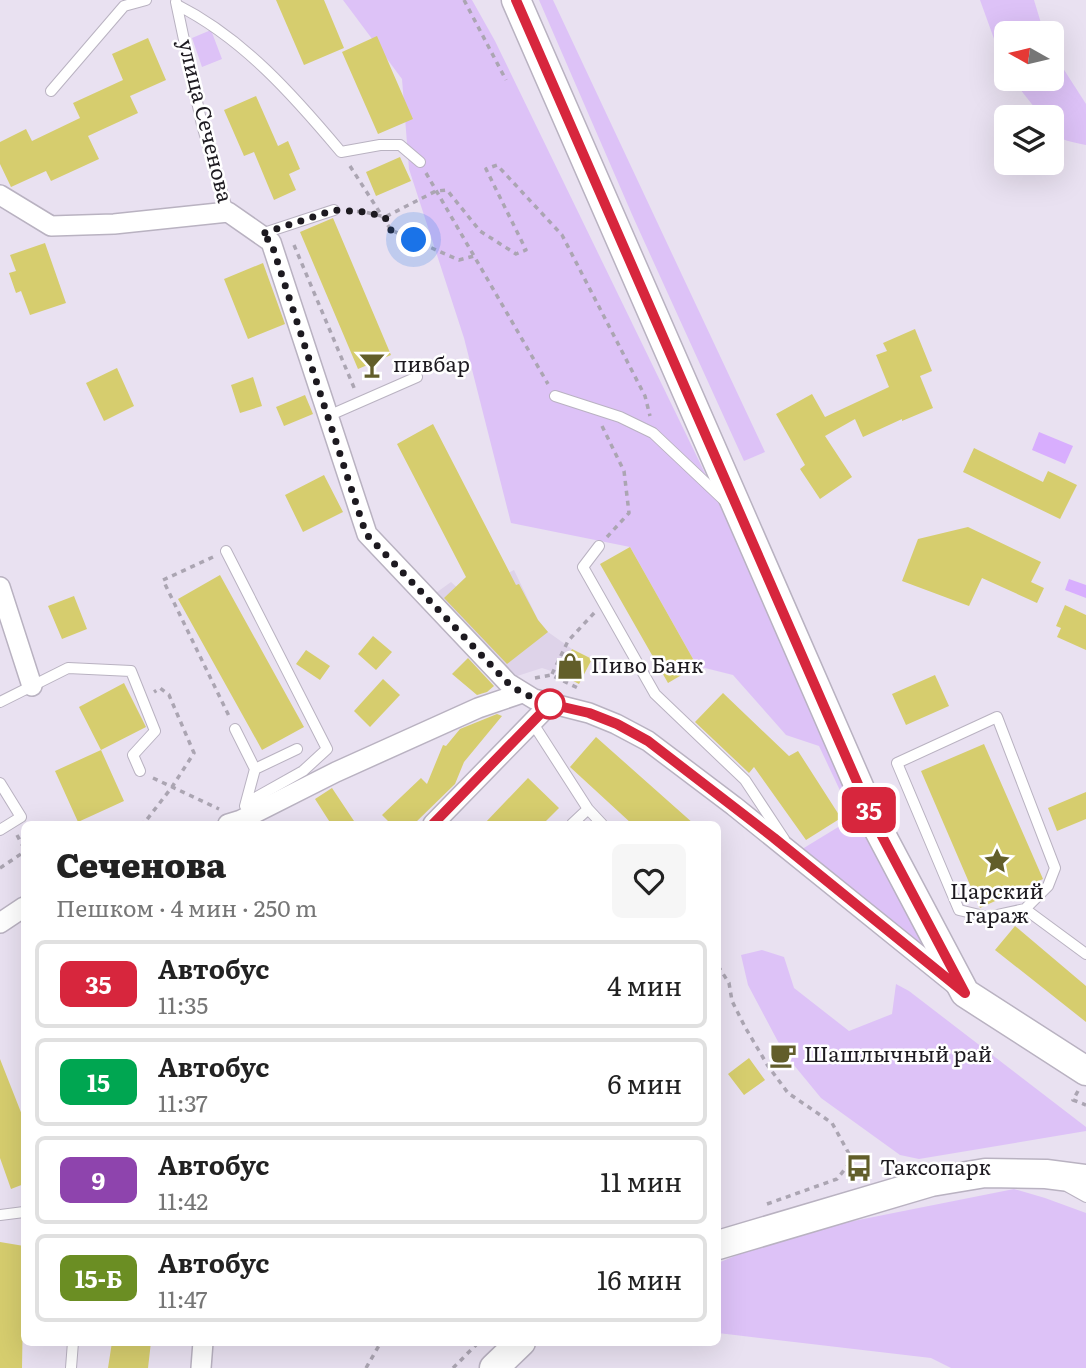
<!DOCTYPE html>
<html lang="ru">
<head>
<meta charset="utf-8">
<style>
  body { margin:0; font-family:Literata,serif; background:#f6f6f6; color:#222; height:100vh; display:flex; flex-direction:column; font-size:26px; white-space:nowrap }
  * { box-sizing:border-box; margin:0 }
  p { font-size:23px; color:#767676 }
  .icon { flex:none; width:38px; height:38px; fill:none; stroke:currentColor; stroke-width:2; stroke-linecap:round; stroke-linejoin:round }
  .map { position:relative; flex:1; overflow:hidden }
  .side { position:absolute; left:21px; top:821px; width:700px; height:525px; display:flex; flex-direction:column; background:#fff; border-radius:10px; box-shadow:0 7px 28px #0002 }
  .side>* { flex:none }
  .badge { padding:0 14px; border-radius:10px; font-size:24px; line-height:46px }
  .needle { width:46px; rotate:278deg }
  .fabs { position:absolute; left:994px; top:21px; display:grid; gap:14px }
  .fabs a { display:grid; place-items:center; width:70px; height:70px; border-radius:10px; background:#fff; box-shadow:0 7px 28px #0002; font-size:35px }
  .you { position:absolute; width:35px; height:35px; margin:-18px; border:5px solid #fff; border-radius:50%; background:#1a73e8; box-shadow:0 0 0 10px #1a73e833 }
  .map>.badge { position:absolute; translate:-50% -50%; box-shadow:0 0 0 4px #fff }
  .round { display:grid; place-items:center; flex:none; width:74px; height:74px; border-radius:10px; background:#f6f6f6 }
  .headline { display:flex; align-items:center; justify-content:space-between; height:119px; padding:0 35px }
  h1 { font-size:33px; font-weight:800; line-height:52px }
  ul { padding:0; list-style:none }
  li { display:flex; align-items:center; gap:21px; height:88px; margin:0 14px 10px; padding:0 21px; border:4px solid #e0e0e0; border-radius:10px }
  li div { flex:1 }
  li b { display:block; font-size:26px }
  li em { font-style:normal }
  li .badge { min-width:77px; font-weight:700; text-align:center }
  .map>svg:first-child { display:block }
</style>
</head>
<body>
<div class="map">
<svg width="1086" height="1368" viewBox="0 0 1086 1368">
  <rect width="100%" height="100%" fill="#e9e1f1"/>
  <path fill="#ded3e9" d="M514 570 538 620 548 632 572 649 560 674 542 668 511 678 433 595 451 582 464 594Z"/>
  <path fill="#ddc2f7" d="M343 0H472L495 41 874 821 965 993 794 854 853 818 819 746 786 735 733 675 697 666 630 547 511 523 464 338 409 169 402 79Z
    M539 0H553L765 452 744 461 634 219Z
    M980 0H1034L1044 33H1006V72Z
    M211 30 222 59 202 67 192 38Z
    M1052 51 1086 104V145C1066 140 1052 142 1052 117H1042L1012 79H1052Z
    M762 950 784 957 794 988 849 1031 892 1014 896 984 909 991 1086 1127V1131L919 1159 900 1155 821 1098 784 1053 748 985 741 955Z
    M1014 1189 1045 1198 1086 1213V1368H951L931 1358 718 1333V1263L788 1234Z"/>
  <path fill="#d8aefe" d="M1039 432 1073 446 1065 464 1032 450Z
    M1069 579 1086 585V598L1065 590Z"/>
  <path fill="#d6cd6e" d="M276 0H324L344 48 304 65Z
    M377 36 413 119 378 134 342 52Z
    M148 38 166 80 130 96 138 113 88 136 99 159 51 181 46 171 11 187 0 164V142L26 129 32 141 80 118 73 103 123 80 112 54Z
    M256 96 278 146 288 141 300 169 289 174 296 190 274 200 254 152 244 156 224 110Z
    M400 157 411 181 376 196 366 172Z
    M333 218 391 355 358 369 300 232Z
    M45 243 66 303 30 315 21 291 16 293 9 273 16 271 10 255Z
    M263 263 285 324 248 339 224 279Z
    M915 329 932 371 920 376 933 408 902 421V419L863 437 855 419 825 436 852 477 820 499 800 469 805 465 776 414 812 394 825 417 889 387 876 355 887 351 883 343Z
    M117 368 134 406 104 421 86 383Z
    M253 377 262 406 240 413 231 385Z
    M305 395 313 414 284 426 276 407Z
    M433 424 516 585 519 584 538 620 548 632 507 664 444 598 466 577 397 444Z
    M974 448 1043 482 1048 471 1077 485 1060 519 963 472Z
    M324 475 343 512 303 532 285 495Z
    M968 527 1041 562 1031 582 1044 588 1037 603 982 578 969 606 902 581 918 539Z
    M630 547 697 666 668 683 600 564Z
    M220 575 304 727 262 750 178 599Z
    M74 596 87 629 62 639 48 606Z
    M1065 605 1086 615V650L1057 637 1061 628 1056 626Z
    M373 636 392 652 376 670 358 654Z
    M572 649 592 659 579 684 560 674Z
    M306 650 330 666 320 680 296 664Z
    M468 658 494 686 487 692 477 695 452 674Z
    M935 675 949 706 906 725 892 694Z
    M383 679 400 695 370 727 354 711Z
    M124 683 146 727 101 750 79 707Z
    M723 693 789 756 798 751 841 818 806 840 754 767 749 773 695 722Z
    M497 714 502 716 464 762 455 784 414 824H391L382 815 421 778 427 784 443 745 446 746 460 729Z
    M596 737 694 824H632L570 767Z
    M984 744 1043 879 980 908 921 771Z
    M101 750 124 801 78 822 55 771Z
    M528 778 559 808 543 824H484Z
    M332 788 356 824H331L315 799Z
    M1086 792V819L1057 831 1048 808Z
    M1015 926 1086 986V1022L995 950Z
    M749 1058 765 1080 744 1095 728 1074Z
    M0 1059 24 1120V1184L11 1189 0 1158Z
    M0 1242 24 1246 22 1368H0Z
    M112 1342H151L148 1368H108Z"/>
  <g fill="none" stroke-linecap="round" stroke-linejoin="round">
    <defs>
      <path id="lane" d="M176 2 202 125 228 212
        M177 5C243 38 294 96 341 152L380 145H400L420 162
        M51 91 124 6 146 0
        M261 234 334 210
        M555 396 620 417 653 433 726 502
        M328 416 417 377
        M599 546 583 567 655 694 745 780 784 839
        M226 551 327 749 303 771 246 803
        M0 702 68 668 131 671 155 731 133 755 140 771
        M532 722 588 809 602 824
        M235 729 255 769 245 806
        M255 769 297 749
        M0 783 21 817 0 830
        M572 824 588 809
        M1025 909 988 917 959 910 897 763 997 717 1055 868 1048 886 1025 909 1086 954
        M1068 1187 1086 1197
        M0 1215 24 1212
        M71 1368 73 1342"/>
      <path id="street" d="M0 195 51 226 114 224 228 212 271 242 367 534 508 683 534 699 589 713 616 724 648 741 734 806 957 986
        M0 587 32 686
        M228 824 241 820 336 772 478 708 522 693
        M433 824 550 704
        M0 923 24 907
        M201 1368 203 1342"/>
      <path id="secondary" d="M516 0 874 821 965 993 1086 1071
        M718 1245 931 1182 985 1173 1046 1174 1086 1179
        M494 1368 521 1342"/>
    </defs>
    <use href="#lane" stroke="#b9b2c1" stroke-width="12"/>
    <use href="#street" stroke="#b9b2c1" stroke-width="22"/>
    <use href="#secondary" stroke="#b9b2c1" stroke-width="31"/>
    <path stroke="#aba5b2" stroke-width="3.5" stroke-dasharray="5 5" stroke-linecap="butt" d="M464 0 506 80
      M350 166 391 230 459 260 474 256 548 384
      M426 173 474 256
      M347 211 365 212 385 217 436 191 447 190 480 231 516 254 526 250 486 169 497 165 562 235 645 396 650 416
      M294 245 355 390
      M602 426 624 471 629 513 607 537
      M213 557 163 580 230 718
      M552 674 568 641 595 612
      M535 678 551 675 580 689
      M153 778 219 809
      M139 824 145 822 172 787 194 753 169 695 160 688 154 692
      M17 835 24 848
      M0 868 24 852
      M718 966 729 983 732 1001 745 1027 768 1066 788 1093 832 1123 863 1179
      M1078 1091 1073 1100 1086 1105
      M767 1204 837 1179 853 1159
      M366 1368 381 1342
      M453 1368 479 1342"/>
    <use href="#lane" stroke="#fff" stroke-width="10"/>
    <use href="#street" stroke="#fff" stroke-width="19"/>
    <use href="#secondary" stroke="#fff" stroke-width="28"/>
  </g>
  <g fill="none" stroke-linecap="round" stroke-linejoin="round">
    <defs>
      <path id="line" d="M433 824 550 704 589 713 617 724 648 741 774 838 965 993 874 821 516 0"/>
    </defs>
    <use href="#line" stroke="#fff" stroke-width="16"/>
    <use href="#line" stroke="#d7263d" stroke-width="10"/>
    <path stroke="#1d1a20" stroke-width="7" stroke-dasharray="0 12.6" d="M414 240 391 230 385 217 365 212 334 210 261 234 271 242 366 534 508 683 522 693 550 704"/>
  </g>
  <defs>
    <symbol id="bar-bare" viewBox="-9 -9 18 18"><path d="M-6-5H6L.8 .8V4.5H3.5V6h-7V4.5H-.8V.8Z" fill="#625e2a" stroke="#fff" stroke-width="2.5" paint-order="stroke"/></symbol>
    <symbol id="shop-bare" viewBox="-9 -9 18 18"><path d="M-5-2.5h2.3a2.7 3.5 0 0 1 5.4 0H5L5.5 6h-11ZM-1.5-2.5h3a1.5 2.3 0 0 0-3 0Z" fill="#625e2a" stroke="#fff" stroke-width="2.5" paint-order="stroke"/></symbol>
    <symbol id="sight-bare" viewBox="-9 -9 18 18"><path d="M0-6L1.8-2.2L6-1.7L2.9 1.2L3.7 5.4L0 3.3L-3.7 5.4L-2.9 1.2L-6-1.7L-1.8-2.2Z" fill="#625e2a" stroke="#fff" stroke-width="2.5" paint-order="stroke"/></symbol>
    <symbol id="cafe-bare" viewBox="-9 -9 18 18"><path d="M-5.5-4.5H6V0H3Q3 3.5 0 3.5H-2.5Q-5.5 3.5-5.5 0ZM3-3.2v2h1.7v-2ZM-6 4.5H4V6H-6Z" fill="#625e2a" stroke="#fff" stroke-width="2.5" paint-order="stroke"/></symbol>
    <symbol id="bus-bare" viewBox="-9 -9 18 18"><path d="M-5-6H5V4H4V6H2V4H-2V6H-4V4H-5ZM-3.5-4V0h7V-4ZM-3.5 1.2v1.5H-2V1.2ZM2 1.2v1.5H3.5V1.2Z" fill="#625e2a" stroke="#fff" stroke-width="2.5" paint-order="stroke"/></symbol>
  </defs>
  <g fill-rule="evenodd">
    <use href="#bar-bare" x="353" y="346" width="38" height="38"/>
    <use href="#shop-bare" x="551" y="647" width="38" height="38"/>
    <use href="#sight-bare" x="978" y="842" width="38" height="38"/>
    <use href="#cafe-bare" x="764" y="1036" width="38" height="38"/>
    <use href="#bus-bare" x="840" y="1149" width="38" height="38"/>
  </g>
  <circle fill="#fff" stroke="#d7263d" stroke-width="3.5" cx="550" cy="704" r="14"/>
  <g text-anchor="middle" stroke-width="5" stroke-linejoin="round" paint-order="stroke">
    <g font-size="21" fill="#1d1a20" stroke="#fff">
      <text transform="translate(205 121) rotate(76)" y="7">улица Сеченова</text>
    </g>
    <g font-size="21" fill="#1d1a20" stroke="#fff" text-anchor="start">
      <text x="393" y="372">пивбар</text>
      <text x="591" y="673">Пиво Банк</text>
      <text x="997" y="899" text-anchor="middle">Царский<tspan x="997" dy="24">гараж</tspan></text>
      <text x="804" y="1062">Шашлычный рай</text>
      <text x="880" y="1175">Таксопарк</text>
    </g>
  </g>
</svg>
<div class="fabs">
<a><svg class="needle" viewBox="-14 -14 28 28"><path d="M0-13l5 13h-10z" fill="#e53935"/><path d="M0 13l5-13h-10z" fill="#767676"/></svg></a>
<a><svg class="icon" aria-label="layers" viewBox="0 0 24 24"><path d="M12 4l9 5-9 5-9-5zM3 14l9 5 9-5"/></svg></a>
</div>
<div class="you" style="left:414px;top:240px"></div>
<b class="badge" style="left:869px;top:810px;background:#d7263d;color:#fff">35</b>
<section class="side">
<div class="headline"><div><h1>Сеченова</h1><p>Пешком · 4 мин · 250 m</p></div><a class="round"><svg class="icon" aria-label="heart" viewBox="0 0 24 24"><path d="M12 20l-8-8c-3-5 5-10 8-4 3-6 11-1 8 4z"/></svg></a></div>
<ul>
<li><span class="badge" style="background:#d7263d;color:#fff">35</span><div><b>Автобус</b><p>11:35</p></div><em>4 мин</em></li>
<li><span class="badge" style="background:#00a651;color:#fff">15</span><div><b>Автобус</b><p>11:37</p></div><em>6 мин</em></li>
<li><span class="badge" style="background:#8e44ad;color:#fff">9</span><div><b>Автобус</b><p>11:42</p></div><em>11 мин</em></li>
<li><span class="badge" style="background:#6b8e23;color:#fff">15-Б</span><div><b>Автобус</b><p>11:47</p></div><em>16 мин</em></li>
</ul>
</section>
</div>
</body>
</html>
